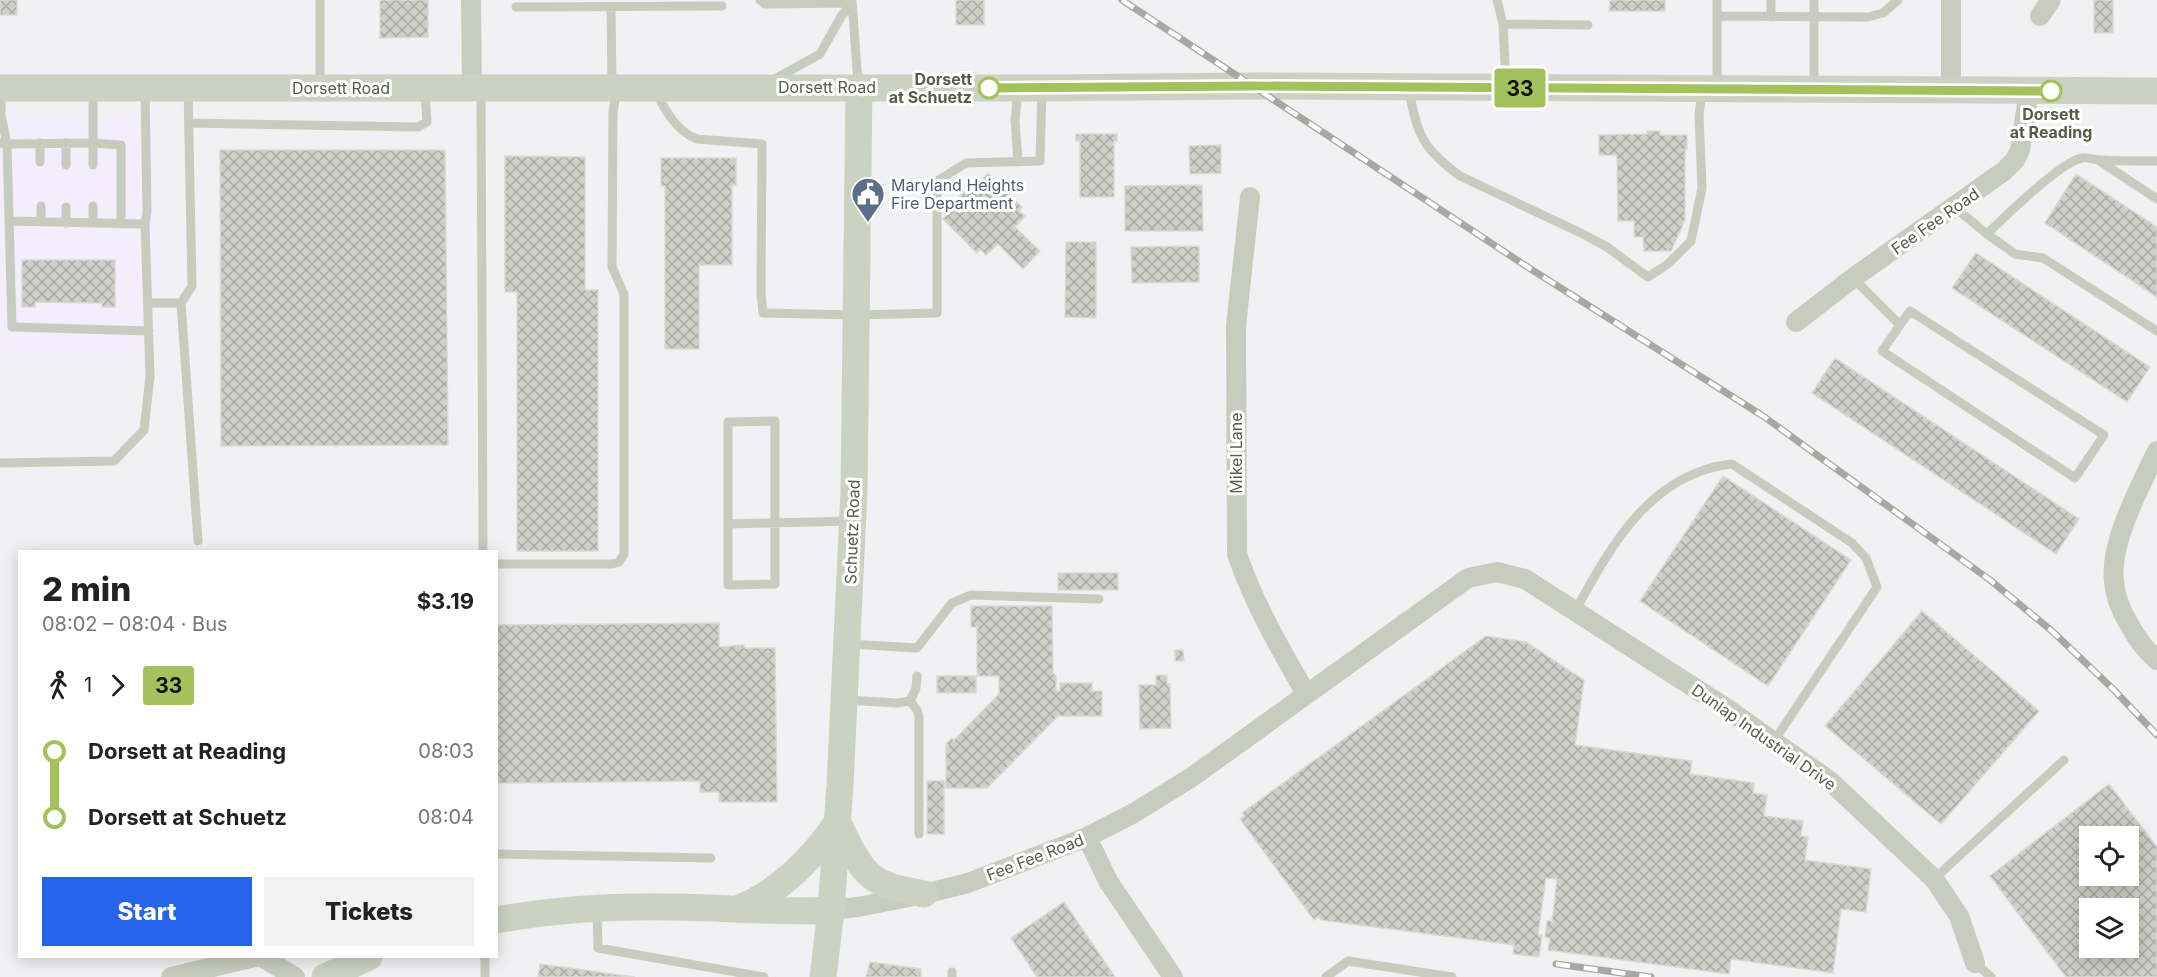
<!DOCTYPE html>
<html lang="en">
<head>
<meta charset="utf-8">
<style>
  body { margin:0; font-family:Inter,sans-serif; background:#f2f2f2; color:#222; height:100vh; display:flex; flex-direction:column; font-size:22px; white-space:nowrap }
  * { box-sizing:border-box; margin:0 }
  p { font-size:20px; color:#767676 }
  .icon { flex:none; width:33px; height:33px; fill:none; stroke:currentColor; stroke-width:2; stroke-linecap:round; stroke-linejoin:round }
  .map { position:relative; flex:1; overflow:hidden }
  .details { position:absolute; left:18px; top:550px; width:480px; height:408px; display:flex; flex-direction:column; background:#fff; border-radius:0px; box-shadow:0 3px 15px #0003 }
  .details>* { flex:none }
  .badge { padding:0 12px; border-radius:4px; font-size:21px; line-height:39px }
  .buttons { position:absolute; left:2079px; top:826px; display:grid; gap:12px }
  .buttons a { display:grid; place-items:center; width:60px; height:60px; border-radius:0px; background:#fff; box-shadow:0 3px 15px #0003; font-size:30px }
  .map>.badge { position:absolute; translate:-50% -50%; box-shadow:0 0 0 3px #fff }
  .legs { display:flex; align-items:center; gap:9px; height:66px; padding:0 24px; font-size:20px }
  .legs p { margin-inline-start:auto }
  .summary { display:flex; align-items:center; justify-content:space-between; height:102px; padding:0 24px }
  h1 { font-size:33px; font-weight:800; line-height:45px }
  .cta { display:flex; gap:12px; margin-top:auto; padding:12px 24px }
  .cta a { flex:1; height:69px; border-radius:0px; background:#2563eb; color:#fff; font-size:24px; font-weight:800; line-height:69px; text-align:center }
  .cta a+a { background:#f2f2f2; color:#222 }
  ul { padding:0 24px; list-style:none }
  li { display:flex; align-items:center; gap:21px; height:66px; font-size:22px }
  li i { display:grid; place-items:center; width:9px; height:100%; margin:0 8px; background:currentColor }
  li i::after { content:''; width:15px; height:15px; margin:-8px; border:4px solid; border-radius:50%; background:#fff }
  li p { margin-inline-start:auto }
  li:first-child i { background:linear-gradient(#0000 50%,currentColor 0) }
  li:last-child i { background:linear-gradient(currentColor 50%,#0000 0) }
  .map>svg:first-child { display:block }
</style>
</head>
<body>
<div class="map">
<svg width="2157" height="977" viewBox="0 0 2157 977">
  <defs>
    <pattern id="building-cross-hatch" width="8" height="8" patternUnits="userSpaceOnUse" patternTransform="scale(1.5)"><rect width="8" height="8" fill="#cdcfc8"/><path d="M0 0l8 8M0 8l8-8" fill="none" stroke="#a9aba4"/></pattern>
  </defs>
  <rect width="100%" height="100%" fill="#f1f1f3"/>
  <path fill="#f4edfb" d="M157 116 159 335 130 355 0 351V118Z"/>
  <path fill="url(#building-cross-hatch)" stroke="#d8dbd5" stroke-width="1.5" fill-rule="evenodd" d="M0 0H17V15H0Z
    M380 0H428V37L380 38Z
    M956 0H984V25H956Z
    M1610 0H1665V11H1609Z
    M2094 0H2113V33H2094Z
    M1647 131H1660V135H1687V149H1685V220L1671 251H1644L1643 237H1634V221H1618L1617 155H1599V135L1647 134Z
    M1076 134H1117V141H1114V197H1080V141H1076Z
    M1221 145V173L1190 174 1189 146Z
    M220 150H445L448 445 221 446Z
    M505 156 585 157V290H598V551H517V292H505Z
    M661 158H736V185H732V265H699V349H665V186H661Z
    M988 173 1022 207 1019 211 1025 216 1015 227 1040 251 1023 269 998 244 986 255 980 249 977 253 943 219 956 206 953 203 973 183 976 186Z
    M2076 174 2157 227V297L2045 223Z
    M1202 185 1203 231H1125V186Z
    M1066 242H1096V318L1065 317Z
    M1199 246V282L1132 283 1131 247Z
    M1976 253 2150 367 2127 402 1952 288Z
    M22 260H115V307H102V303L35 302V307H22Z
    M1835 358 2079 519 2056 554 1812 393Z
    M1723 476 1851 560 1768 686 1640 601Z
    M1058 573H1118V590H1058Z
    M971 606H1052L1053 674 1056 675V691H1060V683H1092V691H1102V716H1058L987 788H946V747L948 745 946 744 952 738 954 740 999 694V676H977V627H971Z
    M1922 611 2039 711 1941 824 1825 726Z
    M719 623V647L744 645V648H775L777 802H719V792H700V781L496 783V625Z
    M1486 636 1526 642 1584 680 1575 745 1692 761 1690 774 1754 783 1753 793 1767 795 1764 816 1803 821 1801 836 1808 837 1805 860 1871 869 1866 912 1841 909 1833 973 1731 959 1729 974 1548 950 1550 938 1545 937 1547 921H1552L1557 879 1546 878 1538 935H1542L1539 957 1513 954 1514 945 1321 920 1318 916 1314 920 1240 819 1244 816 1242 813Z
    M1175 650H1183L1184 661H1175Z
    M1156 675H1167V684H1170L1171 728 1140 729 1139 685H1156Z
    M937 676H976V693H937Z
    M927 781H944V834H927Z
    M2109 784 2157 847V977H2066L1990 876ZM2090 837H2128V876H2090ZM2090 909H2128V948H2090Z
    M1064 902 1115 977H1037L1011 938Z
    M870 962 921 969V977H866Z
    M540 964 635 977H538Z"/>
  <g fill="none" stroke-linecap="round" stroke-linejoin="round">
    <path stroke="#c7ccbe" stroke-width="9" d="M760 0 765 4 852 3
      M852 0 858 84
      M1497 0 1503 24 1506 84
      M1717 0V16
      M1771 0V17
      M1814 0V87
      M516 7 722 6
      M611 7 612 85
      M1503 24 1588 25
      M775 79 820 54 842 15 852 3
      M320 86V0
      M1717 87V16L1868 17 1883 13 1898 0
      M481 89 483 552
      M1409 90C1417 135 1423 149 1460 176L1583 234 1607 247 1648 277 1668 264 1691 241 1702 188 1699 115 1702 91
      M656 92C665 110 677 132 697 139L762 144 761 293 763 313 857 315 937 313V181L966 163 1040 161 1042 90
      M189 123 418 127 427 122 425 91
      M0 143 7 144 1 115V91
      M40 143V162
      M66 143V165
      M2098 160 2157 199
      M1018 162 1015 120 1018 90
      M93 165V89
      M41 206V222
      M93 206V223
      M66 207V223
      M1954 207 1987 234C2003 218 2062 161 2082 158 2088 157 2094 160 2101 160 2119 161 2138 161 2157 161
      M10 221 145 224 147 212 145 89
      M121 224V145L93 143 7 144 12 327 149 331
      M1987 234 2015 254 2043 258 2157 331
      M1853 278 1900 325 1910 311 2104 435 2075 478 1882 351 1900 325
      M148 303H181L192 286 188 89
      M181 303 198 541
      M0 463 114 461 144 430 150 376 145 224
      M728 524V585L775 584V421L728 422V524L850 521
      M496 564H612L619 562 624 554V294L612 267 613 112 617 90
      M1575 611C1611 546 1650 473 1732 464L1852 543 1866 558 1877 587 1774 741
      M849 644 917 648 952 603 971 595 1099 599
      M846 700 897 703 910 701 916 688 917 676
      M910 701 917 710 919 717V834
      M496 854 711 858
      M1934 879 2064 760
      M597 910 598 948 764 977
      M1975 963 1991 977
      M485 977V957
      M952 977V972
      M1326 977 1348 961 1452 977"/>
    <path stroke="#c7ccbe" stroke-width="20" d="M471 0 472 88
      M2040 16 2051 0
      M1951 91V0
      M1250 197 1236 326 1237 554C1254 604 1280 648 1306 694
      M1796 322 1853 278 2004 171 2015 160 2020 150 2029 91
      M2157 451C2141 485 2109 543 2114 581 2115 596 2121 611 2129 624 2136 637 2145 650 2157 660
      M1087 837 1108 881 1173 977
      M831 910 858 907 924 894 968 883 1087 837 1134 813 1192 777 1468 578 1497 572 1525 579 1726 708 1830 781 1934 879 1959 916 1975 963
      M262 957 295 977
      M171 977 255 957"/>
    <path stroke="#ccd2c1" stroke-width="27" d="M0 88H1042L1252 86 2157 91
      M838 822C844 836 858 866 870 875 885 888 905 890 924 894
      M739 908C780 892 814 857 838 821
      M496 920C552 910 609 906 666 907 721 907 776 913 831 910
      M325 977 369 957
      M823 977 831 910 840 785 854 491 859 87"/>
    <defs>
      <path id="rail" d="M1122 0 1526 266 1763 416 1990 580 2052 631 2113 689 2157 735
        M1556 964 1651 977"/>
    </defs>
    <use href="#rail" stroke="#a6a9a0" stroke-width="7"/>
    <use href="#rail" stroke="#fff" stroke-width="4.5" stroke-dasharray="14" stroke-linecap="butt"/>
  </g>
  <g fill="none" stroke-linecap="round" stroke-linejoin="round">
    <defs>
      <path id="line-1" d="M989 88 1252 86 2051 91"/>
    </defs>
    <use href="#line-1" stroke="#fff" stroke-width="14"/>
    <use href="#line-1" stroke="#a3c25b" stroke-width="9"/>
  </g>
  <defs>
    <symbol id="civic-pin" viewBox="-11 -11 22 30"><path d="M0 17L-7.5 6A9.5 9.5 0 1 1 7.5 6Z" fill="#5c6f8a" stroke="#fff"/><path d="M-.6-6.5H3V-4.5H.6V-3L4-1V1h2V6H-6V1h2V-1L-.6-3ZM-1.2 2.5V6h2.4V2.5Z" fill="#fff"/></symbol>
  </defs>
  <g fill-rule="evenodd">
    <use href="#civic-pin" x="849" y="175" width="38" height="52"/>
  </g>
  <g fill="#fff" stroke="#a3c25b" stroke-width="3">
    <circle cx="989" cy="88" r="10"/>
    <circle cx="2051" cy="91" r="10"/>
  </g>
  <g text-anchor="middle" stroke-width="6" stroke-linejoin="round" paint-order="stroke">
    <g font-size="16" font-weight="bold" fill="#575c4a" stroke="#fff" text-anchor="end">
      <text x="972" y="85">Dorsett<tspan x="972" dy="18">at Schuetz</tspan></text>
      <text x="2051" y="120" text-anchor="middle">Dorsett<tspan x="2051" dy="18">at Reading</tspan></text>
    </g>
    <g font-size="16" fill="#575c4a" stroke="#fff">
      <text x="827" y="93">Dorsett Road</text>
      <text x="341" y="94">Dorsett Road</text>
      <text transform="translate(1935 221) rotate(-35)" y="6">Fee Fee Road</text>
      <text transform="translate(1236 453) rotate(-90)" y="6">Mikel Lane</text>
      <text transform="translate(852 532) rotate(-88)" y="6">Schuetz Road</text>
      <text transform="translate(1764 737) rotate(35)" y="6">Dunlap Industrial Drive</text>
      <text transform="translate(1035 857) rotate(-21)" y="6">Fee Fee Road</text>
    </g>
    <g font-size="16" fill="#4e5e75" stroke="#fff" text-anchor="start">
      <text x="891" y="191">Maryland Heights<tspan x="891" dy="18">Fire Department</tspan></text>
    </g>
  </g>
</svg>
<div class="buttons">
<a><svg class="icon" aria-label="locate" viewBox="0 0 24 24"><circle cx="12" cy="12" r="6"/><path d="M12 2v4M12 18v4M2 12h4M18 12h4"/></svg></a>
<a><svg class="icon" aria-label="layers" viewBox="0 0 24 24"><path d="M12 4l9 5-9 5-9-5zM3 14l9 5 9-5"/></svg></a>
</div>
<b class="badge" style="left:1520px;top:88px;background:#a3c25b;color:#111">33</b>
<section class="details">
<div class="summary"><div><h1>2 min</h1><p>08:02 – 08:04 · Bus</p></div><b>$3.19</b></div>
<div class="legs"><svg class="icon" aria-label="walk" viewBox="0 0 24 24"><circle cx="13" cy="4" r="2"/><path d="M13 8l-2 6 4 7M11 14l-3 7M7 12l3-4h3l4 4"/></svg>1<svg class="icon" aria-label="forward" viewBox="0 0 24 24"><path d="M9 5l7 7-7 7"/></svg><b class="badge" style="background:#a3c25b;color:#111">33</b></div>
<ul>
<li><i style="color:#a3c25b"></i><b>Dorsett at Reading</b><p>08:03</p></li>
<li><i style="color:#a3c25b"></i><b>Dorsett at Schuetz</b><p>08:04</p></li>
</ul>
<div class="cta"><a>Start</a><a>Tickets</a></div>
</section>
</div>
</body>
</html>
